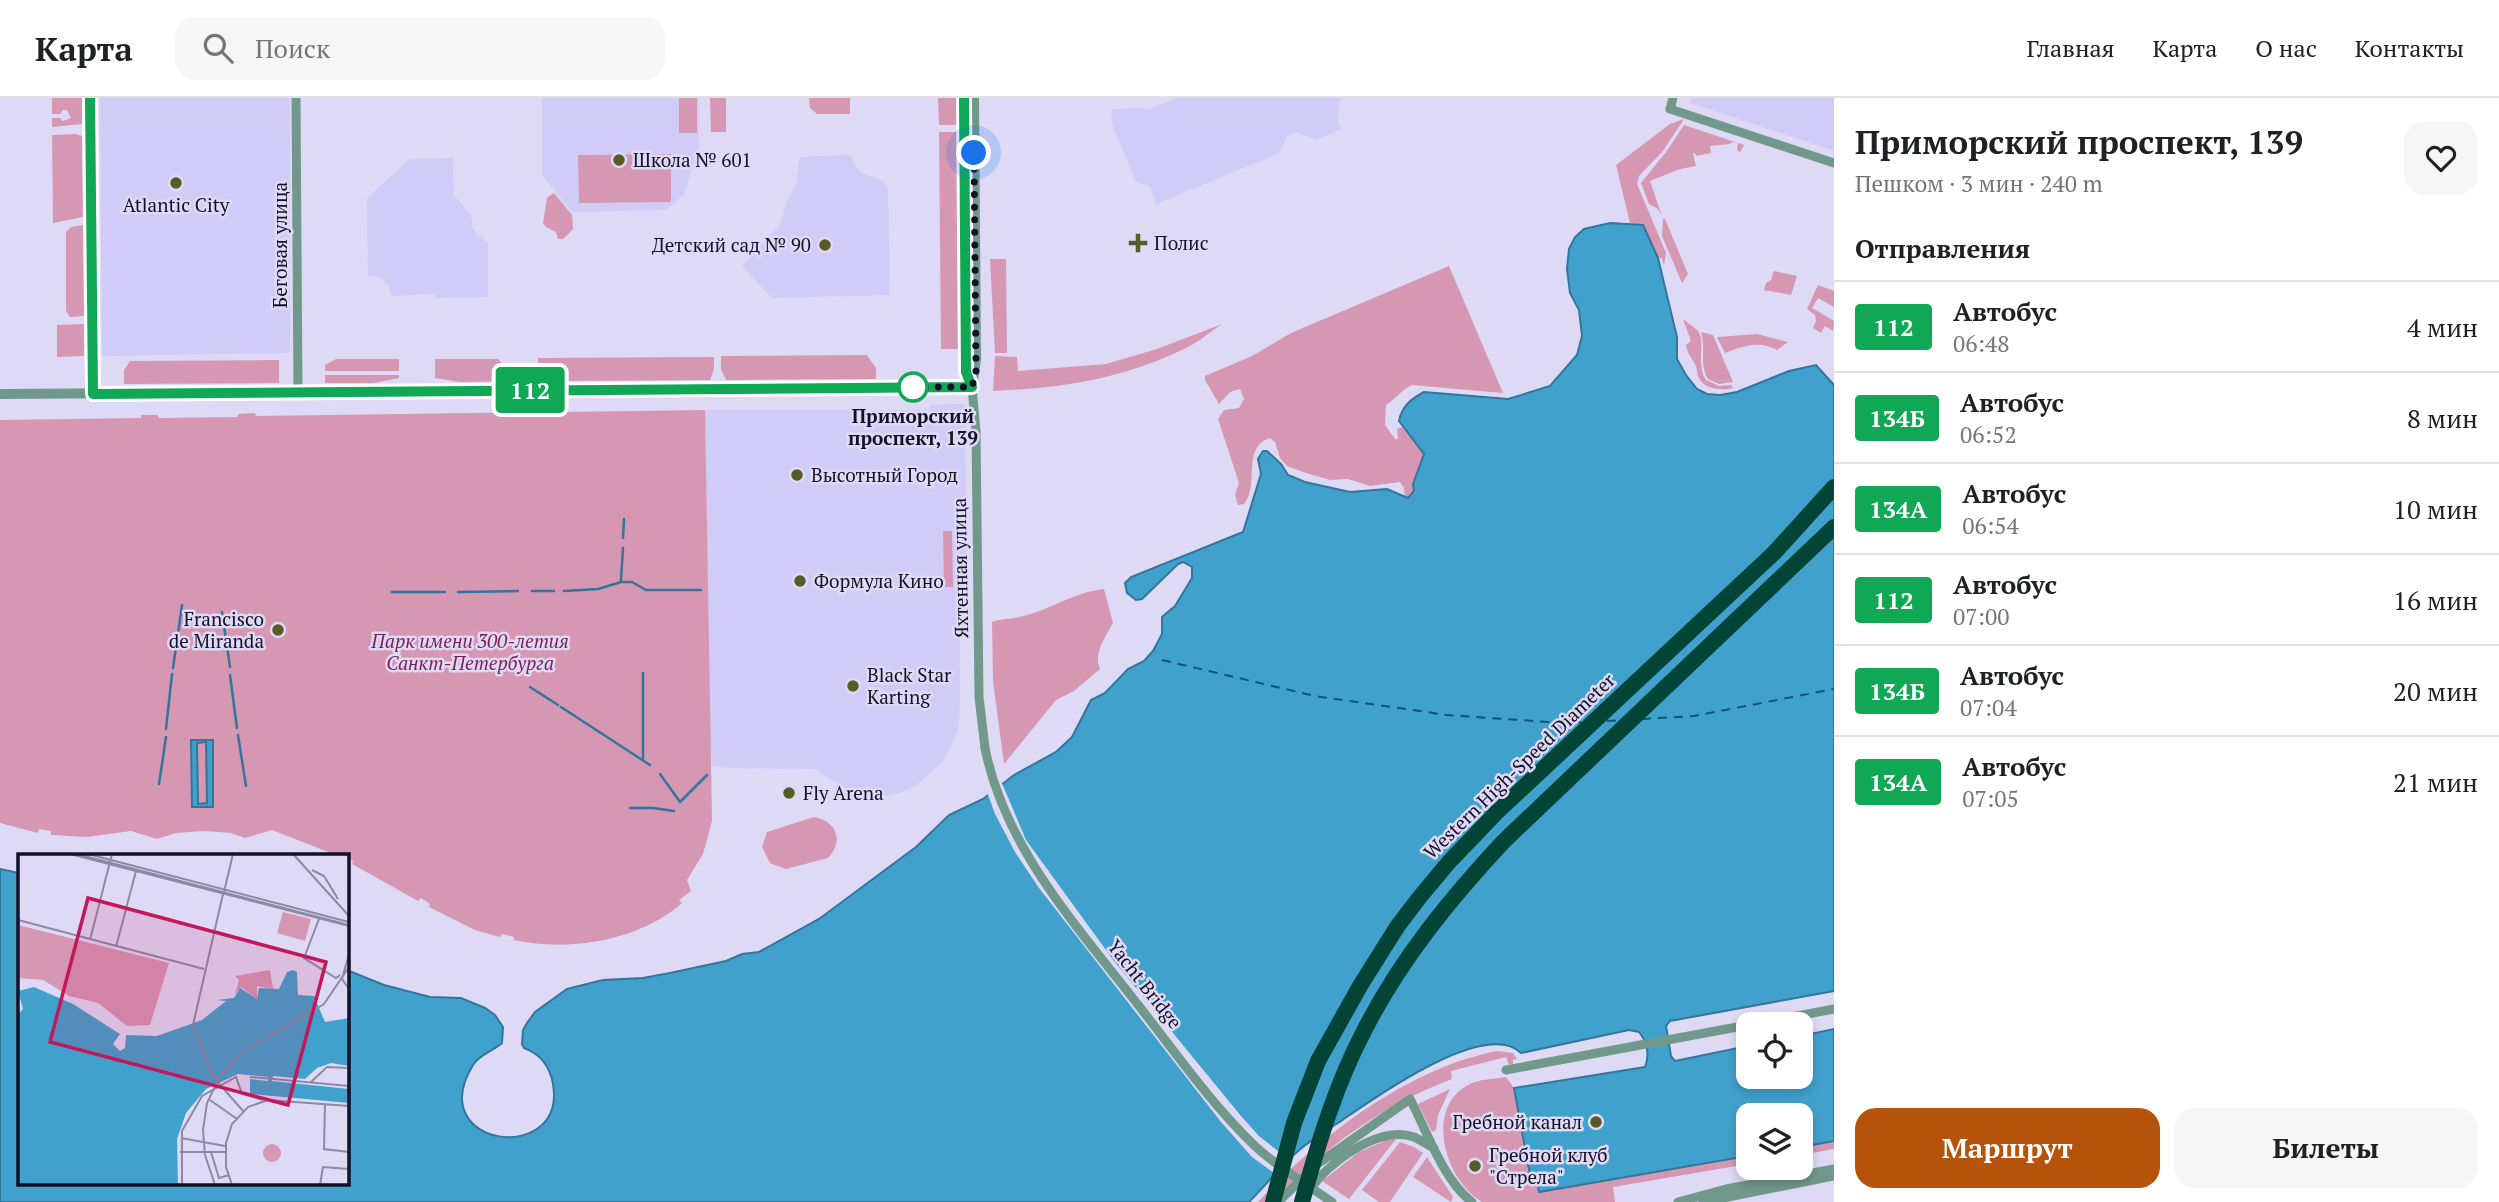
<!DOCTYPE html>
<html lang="ru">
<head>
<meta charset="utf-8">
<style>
  body { margin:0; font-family:"PT Serif",serif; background:#f6f6f6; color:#202124; height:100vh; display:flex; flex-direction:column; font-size:26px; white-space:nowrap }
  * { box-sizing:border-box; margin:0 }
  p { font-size:23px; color:#757577 }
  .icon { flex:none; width:38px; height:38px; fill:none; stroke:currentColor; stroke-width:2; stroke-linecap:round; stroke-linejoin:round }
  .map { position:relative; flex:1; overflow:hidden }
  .sheet { display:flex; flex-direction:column; background:#fff; width:665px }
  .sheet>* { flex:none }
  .badge { padding:0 14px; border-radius:5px; font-size:24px; line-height:46px }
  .fabs { position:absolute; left:1736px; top:914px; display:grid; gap:14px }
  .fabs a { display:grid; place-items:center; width:77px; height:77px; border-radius:14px; background:#fff; box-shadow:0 4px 10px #0003; font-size:35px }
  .you { position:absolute; width:35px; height:35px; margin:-18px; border:5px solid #fff; border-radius:50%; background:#1a73e8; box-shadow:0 0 0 10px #1a73e833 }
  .map>.badge { position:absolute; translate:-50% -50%; box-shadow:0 0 0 4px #fff }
  h2 { padding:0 21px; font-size:26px; line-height:63px }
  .round { display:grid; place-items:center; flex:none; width:74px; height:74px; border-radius:21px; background:#f6f6f6 }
  .summary { display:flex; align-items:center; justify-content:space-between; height:119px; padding:0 21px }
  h1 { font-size:33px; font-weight:700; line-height:52px }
  .action { display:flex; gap:14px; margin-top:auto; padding:14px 21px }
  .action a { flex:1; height:80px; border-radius:21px; background:#b45309; color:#fff; font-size:28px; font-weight:700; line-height:80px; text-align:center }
  .action a+a { background:#f6f6f6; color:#202124 }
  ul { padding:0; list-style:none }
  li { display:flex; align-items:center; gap:21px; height:91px; padding:0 21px; border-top:2px solid #e0e0e0 }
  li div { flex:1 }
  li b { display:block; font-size:26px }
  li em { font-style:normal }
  li .badge { min-width:77px; font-weight:700; text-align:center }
  header { display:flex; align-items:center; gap:42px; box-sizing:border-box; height:98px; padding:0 35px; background:#fff; border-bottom:2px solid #e0e0e0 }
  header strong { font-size:33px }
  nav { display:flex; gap:38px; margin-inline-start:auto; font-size:24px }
  .search { width:490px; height:63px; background:#f6f6f6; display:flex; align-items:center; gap:18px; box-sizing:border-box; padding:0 24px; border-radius:21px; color:#757577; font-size:26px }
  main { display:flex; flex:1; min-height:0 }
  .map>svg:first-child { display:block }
</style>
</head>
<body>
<header>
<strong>Карта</strong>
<div class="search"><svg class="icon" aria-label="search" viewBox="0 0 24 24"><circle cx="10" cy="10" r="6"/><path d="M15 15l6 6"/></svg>Поиск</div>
<nav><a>Главная</a><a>Карта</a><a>О нас</a><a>Контакты</a></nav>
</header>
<main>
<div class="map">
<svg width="1834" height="1104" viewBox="0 0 1834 1104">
  <rect width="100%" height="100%" fill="#dedaf6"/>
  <path fill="#d1cbf8" d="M100 0H290V255L102 258Z
    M542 0H699V50L684 96 666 112 572 114 542 77Z
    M1177 0H1343L1339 4 1338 24 1341 31 1316 42 1297 34 1286 39 1280 55 1156 106 1149 88 1136 84 1111 23 1112 11 1144 10 1146 12Z
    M1691 0H1834V53L1690 5Z
    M850 57 860 74 883 83 888 90 890 197 772 200 742 168 780 126 788 101 796 88 800 59Z
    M453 60 454 97 471 117 473 132 488 145V199L435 200 434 196 392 198 388 187 381 179 368 177 367 100 410 61Z
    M965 306 967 491 960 494V604L959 627 951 650 940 666 917 687 899 695 881 699 860 696 840 688 815 671 728 670 710 667 705 312H930V307Z"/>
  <path fill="#d697b3" d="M52 0H82V26L52 29V20H60L63 23 71 20 67 12H63L60 16H52Z
    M679 0H697V35H679Z
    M710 0H726V34H711Z
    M809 0H850V16H817L810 10Z
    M938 0H960L961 27H939Z
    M1684 21 1663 53 1639 78 1637 86 1666 155 1664 167 1662 160H1658L1643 127 1630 125 1616 67 1670 26Z
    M1684 27 1744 47 1740 54 1737 52 1738 45 1732 44 1730 46 1710 48 1711 55 1696 58 1695 55H1693L1696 68 1680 71 1650 83 1662 118 1658 111 1649 106 1641 85 1666 54Z
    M939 34H960L962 251H941Z
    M76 36 82 38 83 119 53 125 52 37Z
    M671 56V104L579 105 578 57Z
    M554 95 572 117 573 131 563 141H558L556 134 546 129 543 125 547 100Z
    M1663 121H1665L1688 176 1682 185 1662 138Z
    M83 127 84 218 70 219 66 213V134L71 129Z
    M990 161H1006L1007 255H995Z
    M1449 168 1503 295 1412 287C1401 292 1396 301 1386 307L1385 327 1396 342 1398 340 1397 331 1402 329 1424 356 1413 385 1414 393 1408 400H1405L1404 390 1400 384 1370 388 1348 381 1330 382 1306 375 1287 368 1280 360 1275 344 1270 340C1241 349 1260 388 1244 406L1238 407 1235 397 1239 385 1218 321 1224 312 1239 310 1244 301 1240 291 1230 294 1219 306 1205 282V278L1252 258 1291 235Z
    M1774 173 1797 178 1791 197 1764 192 1766 185 1771 182Z
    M1818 187 1834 193V209L1818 200 1812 210 1834 223 1833 233 1825 228 1821 235 1813 230 1816 223 1815 217 1807 211Z
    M1683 221C1687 225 1693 228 1697 232 1707 241 1695 265 1706 282L1719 288 1731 287 1733 290C1720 293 1703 291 1698 278 1697 274 1697 270 1695 266 1691 259 1688 257 1686 247L1691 243Z
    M84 226V258L57 259V227Z
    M1222 226C1210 234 1199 244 1186 250 1123 281 1062 290 993 293L995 258 1017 259 1018 273 1106 266 1157 251Z
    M1701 234 1713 237 1733 284 1719 286 1708 281C1699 266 1706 250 1701 234Z
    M1757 236 1788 244 1777 252C1759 242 1743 248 1725 255L1717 239Z
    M867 257 876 270V281L726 282 721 271V258Z
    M714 259V271L710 282 541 283 538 276V260Z
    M336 261H399V273H325V267Z
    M435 261H498L519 283 460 284 435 280Z
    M279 262V285L124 286V272L130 263Z
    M325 277H399V280L374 285H325Z
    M705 312 712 723 703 756 687 782 691 793 679 802 682 805C639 843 569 854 514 842V839L502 836 500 839 475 832 429 809 430 806 421 800 418 803 352 766 353 763 346 758 336 757 272 732 245 740 231 735 204 733 176 735 157 741 131 733 87 739 51 737V733L39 731 38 735 0 725V322L141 320V317H158L159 320 238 319V316L255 315 256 318Z
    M943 433H952L953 489H944Z
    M1104 491 1113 525C1105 540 1093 555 1100 571L1074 593 1056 602 1004 666 993 583 992 524C1002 520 1010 522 1019 519 1049 513 1071 495 1104 491Z
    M814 719C837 723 844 743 828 760L786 771 770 765 762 749 767 734Z
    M1834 931V1051L1801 1057V1017H1748V1066L1613 1089 1615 1104H1482C1445 1082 1424 1011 1468 987 1478 981 1495 981 1506 979L1514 990 1645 969 1748 948V978H1801V938Z
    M1497 953 1513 955 1517 961 1513 962V966L1509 967 1506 959 1451 973 1452 981C1385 1006 1322 1050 1274 1104H1258C1318 1039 1408 970 1497 953Z
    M1450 991 1438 1017 1436 1032 1432 1034 1418 1006Z
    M1389 1041H1396L1349 1101 1322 1083 1359 1054Z
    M1400 1044 1414 1049 1423 1055 1390 1104H1379L1362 1092Z
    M1427 1059 1453 1099 1451 1104 1413 1079Z"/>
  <path fill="#40a1cd" stroke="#33759b" stroke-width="2" fill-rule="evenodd" d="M1610 125 1643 127 1658 160 1677 239V261L1686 277 1697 291 1707 296 1720 297 1737 294 1789 273 1816 267 1834 287V893L1670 923 1666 928 1671 958 1675 963 1748 948V978H1801V938L1834 931V1043L1801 1049V1017H1748V1058L1539 1094 1537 1084 1530 1077 1514 990 1645 969C1650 957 1647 944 1639 934L1629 932 1521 955C1485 920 1373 1001 1341 1023 1326 1033 1310 1042 1297 1054 1280 1069 1265 1088 1249 1104H0V771L19 775V1085H346L347 872 384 887 430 899 461 900 485 910 495 917 503 929 502 945C493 953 479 957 473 967 422 1050 567 1068 553 986 550 969 541 956 524 950L522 946 523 932 527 925 535 914 567 891 603 882 643 880 670 875 726 863 742 856 759 854 819 821 916 749 949 717 983 701 1014 677 1056 654 1072 639 1091 602 1105 595 1128 571 1144 563 1153 553 1162 536V519L1175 508 1192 480V469L1183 464 1178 466 1142 501 1136 502 1127 495 1125 485 1131 479 1243 434 1261 376 1258 361 1263 353H1267L1281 366 1288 377 1305 384 1350 394 1387 391 1408 400 1414 393 1413 386 1424 356 1399 323C1402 308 1411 301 1424 294L1508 301 1550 288 1577 257 1582 238 1579 212 1570 195 1567 171 1569 151 1575 139 1584 131Z
    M191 642H213V709H192ZM206 644 207 705 198 706 197 645Z"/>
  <path fill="#dedaf6" d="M1001 683 1026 742 1114 863 1241 1018 1259 1038 1292 1064 1278 1078 1252 1059 1221 1024 1039 790 1015 754 995 716 987 694Z"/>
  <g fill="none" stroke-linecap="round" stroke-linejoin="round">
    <path stroke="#33759b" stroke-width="2.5" d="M623 440 624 421
      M621 482 623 450
      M532 493H554
      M564 493 598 491 621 484H632L646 492H701
      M392 494H445
      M458 494 518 493
      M222 514 230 569
      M173 570 182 507
      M643 575V662
      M230 577 237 630
      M530 589 558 607
      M561 609 650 667
      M166 631 172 576
      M238 637 246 688
      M660 676 680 704 707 677
      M159 686 166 639
      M630 710H653L674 713"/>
    <path stroke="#075775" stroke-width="2" stroke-dasharray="9 7" stroke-linecap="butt" d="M1162 562 1315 598 1447 617 1563 625 1584 624
      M1642 621 1694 618 1834 591
      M1607 623 1622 622"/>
    <path stroke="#71998b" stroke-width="9" d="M296 0 298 294
      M1673 0 1670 11 1834 65
      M972 289 976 333 979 599 985 650
      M1755 926 1834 911
      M1506 972 1748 927
      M1316 1067 1410 1001C1427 1033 1443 1082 1472 1104
      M1310 1092C1328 1064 1379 1027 1414 1039 1421 1042 1428 1047 1434 1050
      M1278 1104 1304 1079
      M1678 1104 1726 1091 1834 1071
      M1703 1104 1834 1078"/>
    <path stroke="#71998b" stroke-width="10" d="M90 0 93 296
      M964 0 966 274 972 289
      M972 289 976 261 974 0
      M0 296 972 289"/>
    <path stroke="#71998b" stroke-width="9" d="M985 650C1005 751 1078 829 1139 908 1175 954 1212 1007 1255 1048 1277 1069 1306 1086 1332 1104"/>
    <path stroke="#024435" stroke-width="16" d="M1273 1104 1294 1025 1318 963 1360 888 1397 829 1419 800 1449 764 1497 714 1774 455 1834 389
      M1302 1104C1318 1046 1336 986 1364 933 1400 862 1450 801 1504 743L1834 429"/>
  </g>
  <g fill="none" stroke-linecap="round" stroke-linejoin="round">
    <defs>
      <path id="line" d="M90 0 93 296 972 289 966 274 964 0"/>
    </defs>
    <use href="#line" stroke="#fff" stroke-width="16"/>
    <use href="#line" stroke="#10a855" stroke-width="10"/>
    <path stroke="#150f27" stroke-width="7" stroke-dasharray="0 12.6" d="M913 289H972L976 274 974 55"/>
  </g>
  <g fill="#585a27" stroke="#dedaf6" stroke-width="2.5">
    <circle cx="619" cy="62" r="7"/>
    <circle cx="176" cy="85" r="7"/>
    <path d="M1134.5 134.5h7v7h7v7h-7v7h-7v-7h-7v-7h7z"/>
    <circle cx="825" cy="147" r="7"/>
    <circle cx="797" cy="377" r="7"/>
    <circle cx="800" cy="483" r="7"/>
    <circle cx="278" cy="532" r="7"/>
    <circle cx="853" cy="588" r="7"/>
    <circle cx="789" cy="695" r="7"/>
    <circle cx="1596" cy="1024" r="7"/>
    <circle cx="1475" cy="1068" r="7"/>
  </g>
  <circle fill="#fff" stroke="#10a855" stroke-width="3.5" cx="913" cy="289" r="14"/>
  <g text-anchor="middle" stroke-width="5" stroke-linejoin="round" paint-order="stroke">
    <g font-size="19" fill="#150f27" stroke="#dedaf6" text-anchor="start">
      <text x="633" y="69">Школа № 601</text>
      <text x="176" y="114" text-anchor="middle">Atlantic City</text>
      <text x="1154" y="152">Полис</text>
      <text x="811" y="154" text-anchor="end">Детский сад № 90</text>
      <text x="811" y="384">Высотный Город</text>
      <text x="814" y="490">Формула Кино</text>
      <text x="264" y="528" text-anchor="end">Francisco<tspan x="264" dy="22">de Miranda</tspan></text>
      <text x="867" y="584">Black Star<tspan x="867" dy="22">Karting</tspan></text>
      <text x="803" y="702">Fly Arena</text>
      <text x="1582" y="1031" text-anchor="end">Гребной канал</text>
      <text x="1489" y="1064">Гребной клуб<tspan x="1489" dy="22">"Стрела"</tspan></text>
    </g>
    <g font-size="19" fill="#150f27" stroke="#dedaf6">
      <text transform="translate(280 147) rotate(-90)" y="7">Беговая улица</text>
      <text transform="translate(960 470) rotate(-91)" y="7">Яхтенная улица</text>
      <text transform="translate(1519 668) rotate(-44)" y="7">Western High-Speed Diameter</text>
      <text transform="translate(1145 886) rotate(52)" y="7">Yacht Bridge</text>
    </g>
    <g font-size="19" font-weight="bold" fill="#150f27" stroke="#dedaf6">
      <text x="913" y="325">Приморский<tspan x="913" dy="22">проспект, 139</tspan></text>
    </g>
    <g font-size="19" font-style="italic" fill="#7e1e53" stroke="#dedaf6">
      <text x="470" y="550">Парк имени 300-летия<tspan x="470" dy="22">Санкт-Петербурга</tspan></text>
    </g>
  </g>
  <g transform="translate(18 756)">
    <rect width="331" height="331" fill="#dedaf6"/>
    <path d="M265 58 293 65 287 87 259 79ZM0 71 151 109 132 171 109 172 80 149 51 142 25 126 0 124ZM252 116 255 135 239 132V145L223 133 217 140 221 126 217 122ZM245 299a9 9 0 1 1 18 0a9 9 0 1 1-18 0Z" fill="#d697b3"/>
    <path d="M275 116 279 118 280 141 296 142 307 168 331 164V212L313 209 299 214 287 225 255 222 254 227 331 235V249L232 240V225L250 227V223L220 220 188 235 168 259 159 285 160 331H0V160L5 155 0 137 16 133 55 150 102 180 95 190 102 197 107 194 108 181 139 182 184 166 208 147 199 146 216 144 222 134 239 145 241 134 261 135 269 118Z" fill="#40a1cd"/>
    <path fill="none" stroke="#40a1cd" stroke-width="3.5" d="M201 158 250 179M259 181 331 182"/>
    <path fill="none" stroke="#8e89a3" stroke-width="2" d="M52 0 331 72M59 0 331 71M70 0 331 68M275 0 331 62M294 16 306 22 320 45M206 38 215 0M205 40 175 171 196 224 226 258M301 65 286 104 318 124 322 121M0 66 186 115M72 86 94 0M98 93 118 17M331 100 324 125 331 135M232 223 331 232M293 228 309 213 331 214M192 246 219 265M307 250 306 295 331 298M163 284 207 292M162 298H207M193 298 201 324 211 321M164 331V277L184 242 218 223 224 240 245 246M197 331 187 301 185 276 189 249 202 222 226 197 306 150 331 113M214 331 208 313V289L214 270 230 253 250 246 331 252M302 331 305 313 331 315"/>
    <path fill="#c2185b" fill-opacity="0.15" stroke="#c2185b" stroke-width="3.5" d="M70 44 308 108 270 251 32 188Z"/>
    <rect width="331" height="331" fill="none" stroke="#150f27" stroke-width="3.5"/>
  </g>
</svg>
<div class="fabs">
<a><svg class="icon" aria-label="locate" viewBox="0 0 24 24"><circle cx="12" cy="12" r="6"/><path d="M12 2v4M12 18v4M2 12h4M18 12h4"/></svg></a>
<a><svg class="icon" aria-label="layers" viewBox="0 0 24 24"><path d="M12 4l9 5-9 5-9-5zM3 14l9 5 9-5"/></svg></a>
</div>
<div class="you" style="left:974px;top:55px"></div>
<b class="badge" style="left:530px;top:292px;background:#10a855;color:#fff">112</b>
</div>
<section class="sheet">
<div class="summary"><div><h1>Приморский проспект, 139</h1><p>Пешком · 3 мин · 240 m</p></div><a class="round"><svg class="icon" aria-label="heart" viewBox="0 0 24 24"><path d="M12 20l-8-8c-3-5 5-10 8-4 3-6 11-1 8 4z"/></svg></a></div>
<h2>Отправления</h2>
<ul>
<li><span class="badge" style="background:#10a855;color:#fff">112</span><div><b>Автобус</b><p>06:48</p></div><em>4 мин</em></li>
<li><span class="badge" style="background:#10a855;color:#fff">134Б</span><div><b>Автобус</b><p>06:52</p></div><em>8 мин</em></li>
<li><span class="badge" style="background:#10a855;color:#fff">134А</span><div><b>Автобус</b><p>06:54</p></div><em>10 мин</em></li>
<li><span class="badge" style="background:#10a855;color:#fff">112</span><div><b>Автобус</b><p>07:00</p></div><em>16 мин</em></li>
<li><span class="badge" style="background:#10a855;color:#fff">134Б</span><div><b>Автобус</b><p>07:04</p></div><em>20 мин</em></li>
<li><span class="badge" style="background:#10a855;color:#fff">134А</span><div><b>Автобус</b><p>07:05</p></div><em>21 мин</em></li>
</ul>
<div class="action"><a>Маршрут</a><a>Билеты</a></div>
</section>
</main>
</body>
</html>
